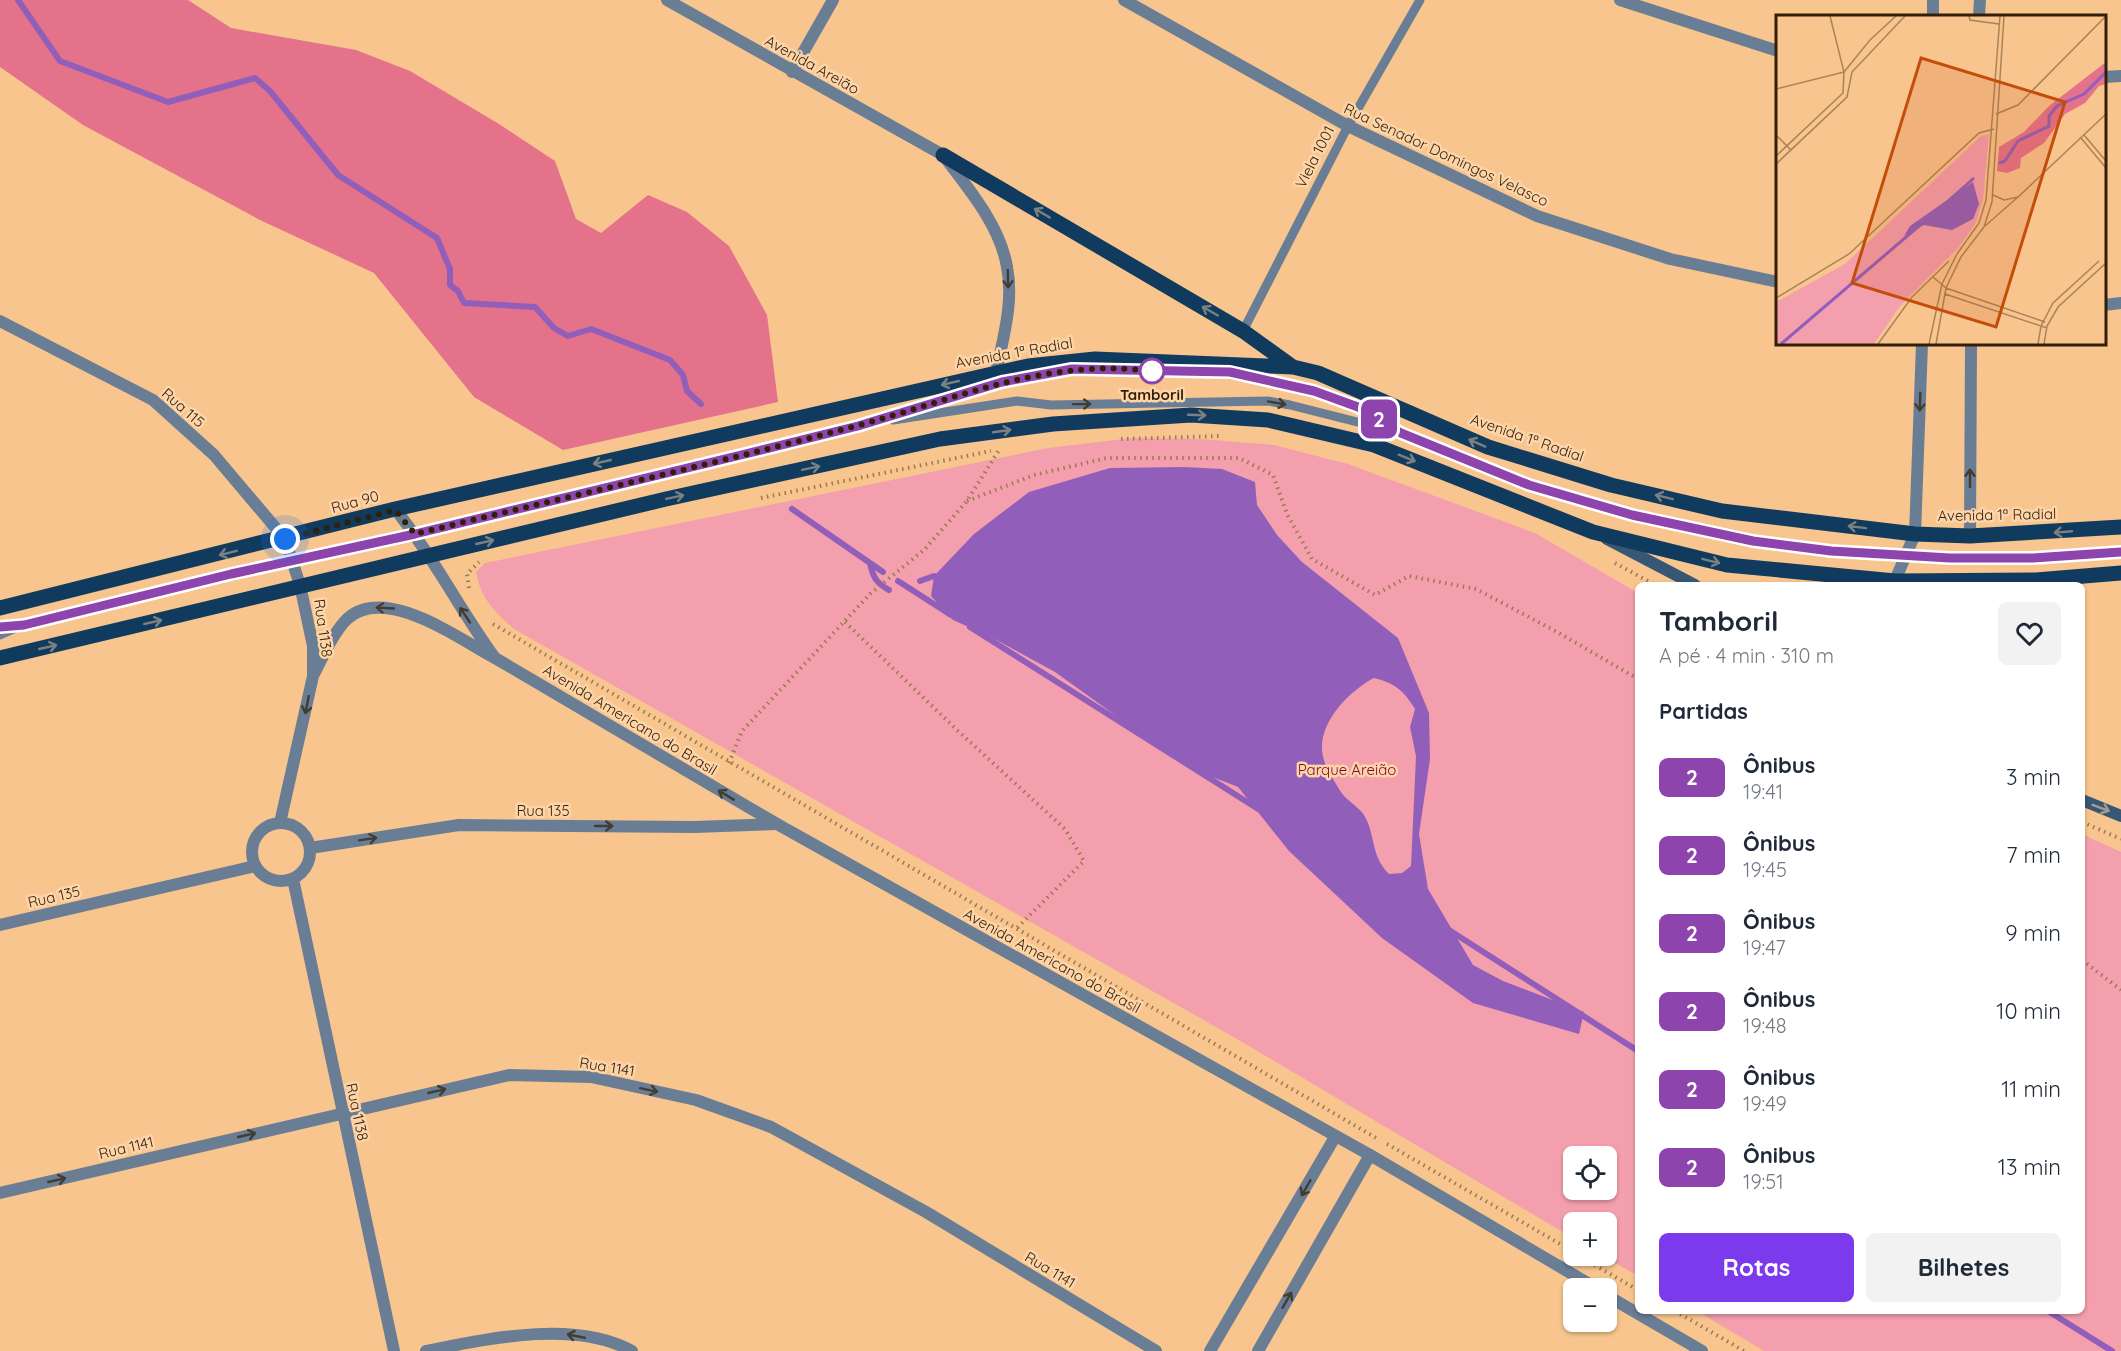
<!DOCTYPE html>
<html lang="pt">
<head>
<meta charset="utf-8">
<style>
  body { margin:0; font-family:Quicksand,sans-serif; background:#f2f2f3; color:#1f2937; height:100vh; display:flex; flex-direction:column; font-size:22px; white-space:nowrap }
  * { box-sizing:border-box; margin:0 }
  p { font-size:20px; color:#747a83 }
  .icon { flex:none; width:33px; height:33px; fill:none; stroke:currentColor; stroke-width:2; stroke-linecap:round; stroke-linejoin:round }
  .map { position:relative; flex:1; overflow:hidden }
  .sheet { position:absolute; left:1635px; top:582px; width:450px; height:732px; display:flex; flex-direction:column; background:#fff; border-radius:9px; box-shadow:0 2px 4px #0004 }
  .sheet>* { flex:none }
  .badge { padding:0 12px; border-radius:9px; font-size:21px; line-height:39px }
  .fabs { position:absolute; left:1563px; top:1146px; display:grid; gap:12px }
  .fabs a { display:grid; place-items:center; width:54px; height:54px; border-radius:9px; background:#fff; box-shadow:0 2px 4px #0004; font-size:30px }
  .you { position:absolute; width:30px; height:30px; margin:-15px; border:4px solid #fff; border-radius:50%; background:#1a73e8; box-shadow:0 0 0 9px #1a73e833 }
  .map>.badge { position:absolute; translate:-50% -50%; box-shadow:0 0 0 3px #fff }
  h2 { padding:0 24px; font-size:22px; line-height:54px }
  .round { display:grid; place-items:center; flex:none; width:63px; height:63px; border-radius:9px; background:#f2f2f3 }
  .head { display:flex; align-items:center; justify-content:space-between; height:102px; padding:0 24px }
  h1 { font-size:28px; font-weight:700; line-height:45px }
  .cta { display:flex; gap:12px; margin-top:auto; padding:12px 24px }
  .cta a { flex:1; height:69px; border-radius:9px; background:#7c3aed; color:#fff; font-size:24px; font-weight:700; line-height:69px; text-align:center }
  .cta a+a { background:#f2f2f3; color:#1f2937 }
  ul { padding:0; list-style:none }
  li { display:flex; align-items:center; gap:18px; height:78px; padding:0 24px }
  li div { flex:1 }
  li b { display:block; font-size:22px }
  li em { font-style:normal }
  li .badge { min-width:66px; font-weight:700; text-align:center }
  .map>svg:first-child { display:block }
</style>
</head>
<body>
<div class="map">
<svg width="2121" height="1351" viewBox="0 0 2121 1351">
  <rect width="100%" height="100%" fill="#f8c58e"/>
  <path fill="#f49fae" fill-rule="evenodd" d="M1132 438 1201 439 1274 445 1348 464 1535 533 1638 593V1276L1603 1256H1606V1222H1574L1573 1238 1237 1039 514 629C494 611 481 599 476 572L485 563 1048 448ZM1574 1156H1606V1190H1574Z
    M2082 834 2121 852V1351H1764L1697 1311H2082Z"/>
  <path fill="#e4728a" d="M0 0H188L231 28 356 50 410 71 499 124 555 161 576 219 601 233 648 195 687 212 729 246 767 315 778 402 563 450 474 397 374 273 260 220 83 125 0 67Z"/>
  <path fill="#915fba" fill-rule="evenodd" d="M1184 467 1222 469 1255 482 1257 505 1277 535 1302 562 1398 638 1429 713 1430 759 1419 834 1428 889 1473 965 1503 981 1584 1012 1579 1034 1473 1003 1382 938 1289 851 1238 787 1210 776 1165 751 1055 672 991 637 953 620 931 596 934 576 974 534 1029 492 1110 468ZM1374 678C1395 683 1404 691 1415 709L1410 727 1416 756 1411 866 1402 873 1389 874C1370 855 1376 835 1364 815 1358 806 1347 801 1341 792 1333 779 1323 765 1322 750 1320 720 1351 690 1374 678Z"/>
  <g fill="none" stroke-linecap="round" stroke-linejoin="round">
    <path stroke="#915fba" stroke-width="6" d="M18 0 60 61 168 102 255 78 270 91 338 175 437 238 450 269V285L458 291 464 303 535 307 554 328 568 336 591 329 670 360 683 375 687 391 701 404
      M792 509 870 563C873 577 876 583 889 590
      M870 563 883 572
      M898 581 951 615
      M920 581 934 576
      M970 627 1263 812
      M1449 930 1638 1051
      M2048 1311 2112 1351"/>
    <path stroke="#9d7950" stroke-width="4" stroke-dasharray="1.5 4.5" stroke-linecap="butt" d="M1121 439 1221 436
      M761 498 991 451
      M967 501 1034 475 1107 458H1239L1273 475 1287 514 1312 559 1375 595 1409 576 1476 589 1559 633 1638 679
      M1615 563 1655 585
      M469 588 467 574 479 562
      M845 622 958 731 1065 829 1084 861 1016 929
      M493 624 1378 1139
      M729 763 742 731 870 594 925 549 967 501 999 450
      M2082 822 2121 839
      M2082 960 2121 990
      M1387 1144 1574 1252
      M1579 1256 1638 1290
      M1675 1311 1744 1351"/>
    <path stroke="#697e94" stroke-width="9" d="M1243 331 1348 126 1420 0
      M893 420 1017 401 1051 405 1268 401 1290 405 1401 433 1529 485 1632 515 1753 541 1831 551 1950 559 2033 558 2121 552
      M0 627 24 625C262 566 503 514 741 455 782 445 823 437 862 425 931 404 1000 377 1072 369 1168 371 1268 366 1357 407 1373 413 1387 424 1401 433
      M0 635 16 628"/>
    <path stroke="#697e94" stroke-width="12" d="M1124 0 1348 126 1537 216 1670 259 1778 282
      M1620 0 1778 51
      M792 72 833 0
      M2104 77 2121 76
      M2104 305 2121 303
      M314 674C323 657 333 633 347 619 385 584 459 639 495 658
      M280 823 313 676V646L300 585
      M252 852a29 29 0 1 1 58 0a29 29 0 1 1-58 0Z
      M310 848 459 825 695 827 777 824
      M293 879 394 1351
      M0 925 255 866
      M0 1193 509 1075 591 1077 696 1100 771 1127 926 1212 1156 1351
      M426 1351C487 1339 574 1319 632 1351
      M1210 1351 1335 1137
      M1258 1351 1370 1155"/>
    <path stroke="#697e94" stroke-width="12" d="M667 0 943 155C968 188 1000 225 1007 267 1014 302 1003 338 996 373
      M1933 16V0
      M1979 16 1980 0
      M0 321 153 400 214 455 285 539 300 585
      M395 509C433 556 460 610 495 658L777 824 1370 1155 1596 1288
      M1970 536 1971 344
      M1893 585 1915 534 1922 344
      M1606 1295 1702 1351"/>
    <path stroke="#375775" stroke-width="12" d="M1607 539 1695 585
      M2082 800 2121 816"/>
    <path stroke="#103b5f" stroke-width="15" d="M943 155 1243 331 1293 367
      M0 608 395 509 1028 366 1095 359 1293 367 1318 373 1488 447 1611 485 1722 511 1915 534 1970 536 2121 527
      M0 658 666 499 940 439 1053 424 1191 415 1268 420 1374 445 1593 532 1727 565 1895 581 2036 580 2121 573"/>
  </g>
  <defs><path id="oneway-shaft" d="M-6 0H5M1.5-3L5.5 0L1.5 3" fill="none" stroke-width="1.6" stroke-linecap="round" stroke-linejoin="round" transform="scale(1.5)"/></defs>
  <g stroke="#7b8080">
    <use href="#oneway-shaft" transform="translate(1042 213) rotate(-150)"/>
    <use href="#oneway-shaft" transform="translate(1210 311) rotate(-150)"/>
    <use href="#oneway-shaft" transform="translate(950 383) rotate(167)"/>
    <use href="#oneway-shaft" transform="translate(1197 415) rotate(2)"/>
    <use href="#oneway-shaft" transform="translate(1002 431) rotate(-8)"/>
    <use href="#oneway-shaft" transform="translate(1477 443) rotate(-156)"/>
    <use href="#oneway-shaft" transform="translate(1407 458) rotate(22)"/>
    <use href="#oneway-shaft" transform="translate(602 462) rotate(167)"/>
    <use href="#oneway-shaft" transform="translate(811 468) rotate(-12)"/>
    <use href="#oneway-shaft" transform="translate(675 497) rotate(-12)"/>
    <use href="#oneway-shaft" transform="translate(1664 497) rotate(-166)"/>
    <use href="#oneway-shaft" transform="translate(1857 527) rotate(-173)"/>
    <use href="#oneway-shaft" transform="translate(2063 532) rotate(175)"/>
    <use href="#oneway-shaft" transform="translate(485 542) rotate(-13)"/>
    <use href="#oneway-shaft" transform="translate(228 553) rotate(166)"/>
    <use href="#oneway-shaft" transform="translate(1711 561) rotate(14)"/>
    <use href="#oneway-shaft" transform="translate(153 622) rotate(-13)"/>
    <use href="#oneway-shaft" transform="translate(48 647) rotate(-13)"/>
  </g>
  <g stroke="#423c32">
    <use href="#oneway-shaft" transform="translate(1008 279) rotate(89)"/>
    <use href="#oneway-shaft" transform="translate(1920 402) rotate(92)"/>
    <use href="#oneway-shaft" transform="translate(1277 403) rotate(10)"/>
    <use href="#oneway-shaft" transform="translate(1082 404) rotate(-1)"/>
    <use href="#oneway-shaft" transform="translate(1970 478) rotate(-90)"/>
    <use href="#oneway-shaft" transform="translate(385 608) rotate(-177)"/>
    <use href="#oneway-shaft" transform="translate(465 615) rotate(-124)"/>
    <use href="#oneway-shaft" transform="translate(307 705) rotate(101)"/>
    <use href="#oneway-shaft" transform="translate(726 795) rotate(-149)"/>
    <use href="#oneway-shaft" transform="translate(604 826)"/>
    <use href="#oneway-shaft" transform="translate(368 839) rotate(-9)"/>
    <use href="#oneway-shaft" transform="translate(649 1090) rotate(12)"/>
    <use href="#oneway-shaft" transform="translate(437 1091) rotate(-13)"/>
    <use href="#oneway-shaft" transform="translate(247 1135) rotate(-13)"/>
    <use href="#oneway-shaft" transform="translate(57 1180) rotate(-13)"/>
    <use href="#oneway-shaft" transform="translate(1306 1188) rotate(120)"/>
    <use href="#oneway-shaft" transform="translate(1287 1300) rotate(-60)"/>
    <use href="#oneway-shaft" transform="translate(576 1336) rotate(-169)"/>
  </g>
  <use stroke="#a49c92" href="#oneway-shaft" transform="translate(2101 808) rotate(21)"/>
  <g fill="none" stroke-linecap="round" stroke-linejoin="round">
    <defs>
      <path id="line" d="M0 627 24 625 231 574 415 534 741 455 858 426 1002 382 1072 369 1230 372 1314 391 1358 407 1401 433 1529 485 1632 515 1753 541 1831 551 1950 558H2033L2121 552"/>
    </defs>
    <use href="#line" stroke="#fff" stroke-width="14"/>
    <use href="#line" stroke="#8e44ad" stroke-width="9"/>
    <path stroke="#321f08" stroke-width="6" stroke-dasharray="0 10.8" d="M285 539 395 510 415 534C562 498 710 465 856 426 958 399 1043 358 1152 371"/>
  </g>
  <circle fill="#fff" stroke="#8e44ad" stroke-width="3" cx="1152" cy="371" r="12"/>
  <g text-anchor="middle" stroke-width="5" stroke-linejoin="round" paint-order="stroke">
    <g font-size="15" fill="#321f08" stroke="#fed4a9">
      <text transform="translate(812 65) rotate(29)" y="5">Avenida Areião</text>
      <text transform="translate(1446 155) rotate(25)" y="5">Rua Senador Domingos Velasco</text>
      <text transform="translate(1315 157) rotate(-63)" y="5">Viela 1001</text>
      <text transform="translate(1014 353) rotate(-10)" y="5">Avenida 1ª Radial</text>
      <text transform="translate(183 408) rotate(41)" y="5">Rua 115</text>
      <text transform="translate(1527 438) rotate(19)" y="5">Avenida 1ª Radial</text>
      <text transform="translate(355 502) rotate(-15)" y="5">Rua 90</text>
      <text transform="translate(1997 515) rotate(-1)" y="5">Avenida 1ª Radial</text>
      <text transform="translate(323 628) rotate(82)" y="5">Rua 1138</text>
      <text transform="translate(630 720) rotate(31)" y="5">Avenida Americano do Brasil</text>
      <text x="543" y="816">Rua 135</text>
      <text transform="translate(54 897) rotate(-13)" y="5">Rua 135</text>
      <text transform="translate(1052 961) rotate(29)" y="5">Avenida Americano do Brasil</text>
      <text transform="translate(607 1067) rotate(9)" y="5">Rua 1141</text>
      <text transform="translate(357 1112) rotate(78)" y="5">Rua 1138</text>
      <text transform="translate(126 1148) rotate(-13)" y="5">Rua 1141</text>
      <text transform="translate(1050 1270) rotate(31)" y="5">Rua 1141</text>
    </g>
    <g font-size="15" font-weight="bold" fill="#321f08" stroke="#fed4a9">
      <text x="1152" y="400">Tamboril</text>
    </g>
    <g font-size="15" fill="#770c32" stroke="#fed4a9">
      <text x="1347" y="775">Parque Areião</text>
    </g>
  </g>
  <g transform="translate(1776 15)">
    <rect width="330" height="330" fill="#f8c58e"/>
    <path d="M213 119 207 184 200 208 182 233 124 291 98 329H0V287L69 249 205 121Z" fill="#f49fae"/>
    <path d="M330 47V69L323 71 309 88 289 99 268 128 245 143 244 153 231 158 221 156 223 132 248 117 273 91Z" fill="#e4728a"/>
    <path d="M197 167 203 189 197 204 176 215 148 210 128 221 134 211Z" fill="#915fba"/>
    <path fill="none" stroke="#915fba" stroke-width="3" d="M223 148 229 146 242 126 273 111V101L281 91 308 79 330 57M163 194 198 163M5 329 143 211"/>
    <path fill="none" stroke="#a98358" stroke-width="1.5" d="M193 1 194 5 223 9M68 57 94 25 120 1M0 74 68 57M220 99 242 90 330 1M0 120 15 135M308 120 330 146M305 123 330 153M0 141 67 78 68 57 54 1M0 149 71 82 76 57 129 1M217 180 228 185 242 182 330 99M209 211 242 182M157 262 170 273 269 307M169 279 271 313M0 283 73 239 203 118 218 114M102 329 136 282 173 246M153 329 166 269 181 239 203 208 210 185 224 1M160 329 170 273 185 242 208 212 216 187 228 1M262 329 265 311 277 288 323 246M268 329 271 311 282 292 330 248"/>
    <path fill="#c44d0b" fill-opacity="0.15" stroke="#c44d0b" stroke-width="3" d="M145 43 289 87 220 312 76 268Z"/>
    <rect width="330" height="330" fill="none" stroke="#321f08" stroke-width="3"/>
  </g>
</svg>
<div class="fabs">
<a><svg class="icon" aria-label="locate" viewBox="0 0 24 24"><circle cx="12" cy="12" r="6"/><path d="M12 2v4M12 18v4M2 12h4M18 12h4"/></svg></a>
<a>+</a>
<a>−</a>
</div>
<div class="you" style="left:285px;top:539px"></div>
<b class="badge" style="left:1379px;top:419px;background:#8e44ad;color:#fff">2</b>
<section class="sheet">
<div class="head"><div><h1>Tamboril</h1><p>A pé · 4 min · 310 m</p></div><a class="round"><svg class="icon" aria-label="heart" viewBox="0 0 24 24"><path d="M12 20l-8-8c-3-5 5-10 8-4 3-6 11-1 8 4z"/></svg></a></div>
<h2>Partidas</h2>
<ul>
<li><span class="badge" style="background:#8e44ad;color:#fff">2</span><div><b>Ônibus</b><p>19:41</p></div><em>3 min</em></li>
<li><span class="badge" style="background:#8e44ad;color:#fff">2</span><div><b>Ônibus</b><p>19:45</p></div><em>7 min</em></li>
<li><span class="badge" style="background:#8e44ad;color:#fff">2</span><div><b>Ônibus</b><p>19:47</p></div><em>9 min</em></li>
<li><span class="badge" style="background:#8e44ad;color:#fff">2</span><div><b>Ônibus</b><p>19:48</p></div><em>10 min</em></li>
<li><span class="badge" style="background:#8e44ad;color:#fff">2</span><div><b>Ônibus</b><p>19:49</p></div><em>11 min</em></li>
<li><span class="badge" style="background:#8e44ad;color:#fff">2</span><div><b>Ônibus</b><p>19:51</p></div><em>13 min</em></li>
</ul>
<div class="cta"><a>Rotas</a><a>Bilhetes</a></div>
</section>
</div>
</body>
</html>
